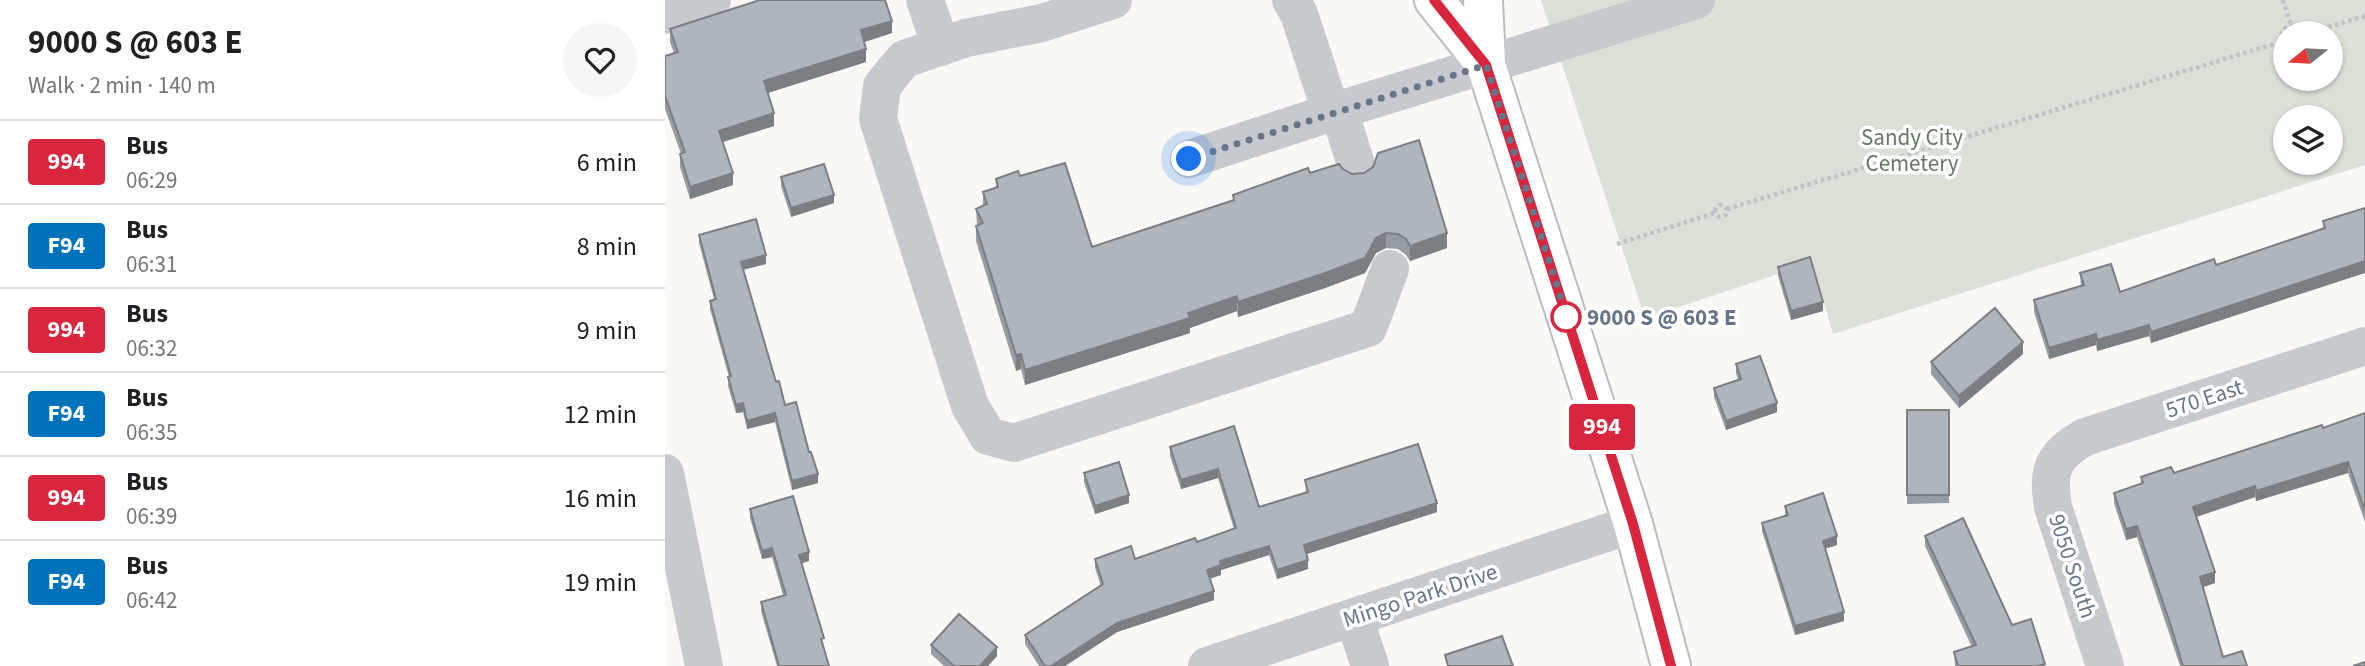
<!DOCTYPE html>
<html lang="en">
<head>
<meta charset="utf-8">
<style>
  body { margin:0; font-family:"Source Sans 3",sans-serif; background:#f6f6f6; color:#202124; height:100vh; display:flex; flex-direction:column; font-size:26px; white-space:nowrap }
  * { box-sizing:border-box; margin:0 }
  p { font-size:23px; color:#757577 }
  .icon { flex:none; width:38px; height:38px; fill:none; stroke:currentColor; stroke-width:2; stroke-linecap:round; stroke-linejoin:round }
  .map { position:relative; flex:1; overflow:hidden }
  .details { display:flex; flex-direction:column; background:#fff; width:665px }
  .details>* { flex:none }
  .badge { padding:0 14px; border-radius:5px; font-size:24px; line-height:46px }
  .needle { width:46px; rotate:252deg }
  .fabs { position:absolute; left:1608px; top:21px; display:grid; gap:14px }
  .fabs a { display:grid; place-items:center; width:70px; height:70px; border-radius:50%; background:#fff; box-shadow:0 2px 5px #0004; font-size:35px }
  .you { position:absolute; width:35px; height:35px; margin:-18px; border:5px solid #fff; border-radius:50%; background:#1a73e8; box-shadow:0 0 0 10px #1a73e833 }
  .map>.badge { position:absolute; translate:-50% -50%; box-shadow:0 0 0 4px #fff }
  .round { display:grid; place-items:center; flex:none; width:74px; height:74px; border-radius:37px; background:#f6f6f6 }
  .overview { display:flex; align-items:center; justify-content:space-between; height:119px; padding:0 28px }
  h1 { font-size:33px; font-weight:700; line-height:52px }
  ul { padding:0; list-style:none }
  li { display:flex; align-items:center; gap:21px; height:84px; padding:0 28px; border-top:2px solid #e0e0e0 }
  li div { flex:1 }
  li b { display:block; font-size:26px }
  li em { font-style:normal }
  li .badge { min-width:77px; font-weight:700; text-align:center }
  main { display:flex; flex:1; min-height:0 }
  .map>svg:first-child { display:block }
</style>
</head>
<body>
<main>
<section class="details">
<div class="overview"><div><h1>9000 S @ 603 E</h1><p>Walk · 2 min · 140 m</p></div><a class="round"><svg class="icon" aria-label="heart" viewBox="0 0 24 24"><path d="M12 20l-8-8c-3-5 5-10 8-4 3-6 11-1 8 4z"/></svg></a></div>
<ul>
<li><span class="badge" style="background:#d7263d;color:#fff">994</span><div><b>Bus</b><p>06:29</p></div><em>6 min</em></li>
<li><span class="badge" style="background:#0072bc;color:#fff">F94</span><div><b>Bus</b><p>06:31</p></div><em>8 min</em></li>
<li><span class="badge" style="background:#d7263d;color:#fff">994</span><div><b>Bus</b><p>06:32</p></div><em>9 min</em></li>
<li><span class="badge" style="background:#0072bc;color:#fff">F94</span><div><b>Bus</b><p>06:35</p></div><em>12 min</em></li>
<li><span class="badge" style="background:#d7263d;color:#fff">994</span><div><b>Bus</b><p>06:39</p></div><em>16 min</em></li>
<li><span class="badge" style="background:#0072bc;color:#fff">F94</span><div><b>Bus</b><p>06:42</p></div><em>19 min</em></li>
</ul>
</section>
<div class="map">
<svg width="1700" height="666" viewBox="0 0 1700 666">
  <rect width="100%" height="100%" fill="#f8f8f5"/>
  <path fill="#d9e0d6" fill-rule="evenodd" d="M876 0H1700V165L1168 334 1147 263 980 318ZM1620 33H1666V79H1620ZM1620 117H1666V163H1620Z"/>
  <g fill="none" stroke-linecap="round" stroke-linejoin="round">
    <defs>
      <path id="major" d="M769 0 821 65
        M818 0 821 65 968 524 1006 666"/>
    </defs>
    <use href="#major" stroke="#b9bdc1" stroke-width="42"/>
    <path stroke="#bfc2c4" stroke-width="4.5" stroke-dasharray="3.5 3.5" stroke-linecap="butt" d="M1618 0 1626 25
      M1643 33 1700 16
      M1620 48 1615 37 1622 26H1635L1641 33
      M1050 211a6 6 0 1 1 12 0a6 6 0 1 1-12 0Z
      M1062 209 1616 42
      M952 244 1050 213"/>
    <path stroke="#c6c9cd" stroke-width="38" d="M260 0 276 47
      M448 0 377 23 301 38 239 59 217 86 213 119 305 406 323 436 349 443 703 328 725 269
      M626 0 634 14 666 112
      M0 15 47 0
      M674 110 692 168
      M524 159 674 110 1031 0
      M0 473 39 666
      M689 617 705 666
      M542 666 968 524
      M1440 666 1388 507C1382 470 1387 456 1420 437L1700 346"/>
    <use href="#major" stroke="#fff" stroke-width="38"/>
  </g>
  <path fill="#969da2" d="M5 29 227 33 199 42 201 62 103 93 109 126 58 142 68 185 25 199 15 167V154H16L0 109V56L9 53 5 42Z
    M678 169 782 248 745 261 741 255 733 249 721 248 711 253 700 273 660 288 573 317 572 311 525 328V333L360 385 356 369 351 371 311 241V226H312L311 209 318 206V192L331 188V179L355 176 427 247 568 200V195L645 173Z
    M116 177 169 203 126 217 116 186Z
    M1700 208 1665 283 1486 343 1484 336 1432 351 1431 345 1384 359 1369 312V300L1416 286 1415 273 1455 292 1551 265 1658 229V221Z
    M34 235 101 264 78 270 111 382 153 483 127 490 110 422 82 429 78 412 71 413 63 386 64 377 45 309V301L49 299 34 243Z
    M1113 267 1158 311 1126 320 1113 276Z
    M1358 354 1294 408 1266 374V362Z
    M1071 364 1112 412 1061 430 1049 397V388L1073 380 1071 373Z
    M1242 410H1284V503L1242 504Z
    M1700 413V522L1683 473 1591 501 1590 497 1531 517 1550 583 1538 587 1558 657 1582 666H1515L1472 537 1461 540 1449 503V493L1476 483V477L1509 473 1658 428Z
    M569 426 594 507 641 493 640 480 772 512 641 554 643 569 612 579 604 555 556 570V575L545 579 549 600 452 632 400 666H374L360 644V635L436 586 430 568V559H470L532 542 569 529 553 478 516 489 505 456V447Z
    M419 473 464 503 430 514 419 482Z
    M1120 506 1172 545 1160 549 1179 621 1130 635 1097 531V523L1120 516Z
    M85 509 144 561 137 563 164 666H112L96 611V602L118 595 107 557 97 559 85 518Z
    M1260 536 1347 625 1380 666H1290L1289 652 1307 647 1260 546Z
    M266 645 332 656 323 666H279L266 654Z"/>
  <path fill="#7a7f84" d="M227 21V33L196 43V30Z
    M201 49V62L99 94V81Z
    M109 113V126L54 143V131Z
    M68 173V185L25 199V187Z
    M169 195V203L126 217V208Z
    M721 233V248L711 253 700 273 660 288 573 317V302Z
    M782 233V248L745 261V246Z
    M101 255V264L76 270V262Z
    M1700 261V273L1486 343V332Z
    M572 296V311L525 328V333L360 385V370Z
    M1158 302V311L1126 320V311Z
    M1484 325V336L1432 351V340Z
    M1431 334V345L1384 359V348Z
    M1358 342V354L1294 408V396Z
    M356 354V369L351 371V355Z
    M78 403V412L71 413V405Z
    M1112 403V412L1061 430V421Z
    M110 413V422L82 429V421Z
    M1683 462V473L1591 501V491Z
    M553 469V478L516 489V480Z
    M153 474V483L127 490V481Z
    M1590 486V497L1528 518V507Z
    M464 495V503L430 514V506Z
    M772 503V512L639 555V545Z
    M1472 526V537L1461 540V529Z
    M1172 536V545L1158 549V541Z
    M604 546V555L556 570V575L542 579V570L555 561Z
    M107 548V557L97 559V551Z
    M144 552V561L134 564V555Z
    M643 560V569L612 579V570Z
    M1550 572V583L1535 588V577Z
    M549 591V600L452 632 400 666H386L452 623Z
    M1179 612V621L1130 635V626Z
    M332 647V656L323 666H315Z"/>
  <path fill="#aeb6bc" stroke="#7a7f84" stroke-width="2" d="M95 0H220L227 21 196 30 201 49 99 81 109 113 54 131 68 173 25 187 15 154 20 152 0 96V56L13 52 5 29Z
    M754 140 782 233 745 246 741 239 733 234 721 233 711 238 700 258 660 273 573 302 572 296 523 313 525 318 360 370 356 354 351 355 311 226 318 223 311 209 322 204 318 192 333 187 331 179 353 171 355 176 400 163 427 247 569 200 568 195 643 168 645 173 674 164 678 169 687 174 699 173 708 167 713 153Z
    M159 164 169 195 126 208 116 177Z
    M1700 208V261L1486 332 1484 325 1432 340 1431 334 1384 348 1369 300 1419 285 1415 273 1446 264 1455 292 1549 259 1551 265 1660 228 1658 221Z
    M91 219 101 255 76 262 111 382 114 381 120 405 131 402 144 452H146L153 474 127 481 110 413 82 421 78 403 71 405 63 377 66 376 45 301 51 299 34 235Z
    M1145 257 1158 302 1126 311 1113 267Z
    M1330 308 1358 342 1294 396 1266 362Z
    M1095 356 1112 403 1061 421 1049 388 1076 379 1071 364Z
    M1242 410H1284V495H1242Z
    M1700 413V511L1683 462 1591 491 1590 486 1528 507 1550 572 1535 577 1558 657 1577 651 1582 666H1518L1506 626 1472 526 1461 529 1449 493 1478 483 1476 477 1506 467 1509 473 1657 425 1658 428Z
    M569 426 594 507 643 492 640 480 753 444 772 503 639 545 643 560 612 570 604 546 555 561 556 565 542 570 549 591 452 623 386 666H380L360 635 438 584 430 559 466 546 470 559 530 538 532 542 571 528 553 469 516 480 505 447Z
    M454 462 464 495 430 506 419 473Z
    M1158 493 1172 536 1158 541 1179 612 1130 626 1097 523 1123 515 1120 506Z
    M128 496 144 552 134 555 159 638 156 639 164 666H114L96 602 121 595 107 548 97 551 85 509Z
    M1298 518 1347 625 1366 619 1380 664 1373 666H1293L1289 652 1311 645 1260 536Z
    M294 614 332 647 315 666H289L266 645Z
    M837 636 848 666H783L780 655Z
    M1700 662V666H1688Z"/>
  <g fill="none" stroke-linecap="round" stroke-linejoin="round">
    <defs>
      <path id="line" d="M769 0 821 65 968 524 1006 666"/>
    </defs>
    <use href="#line" stroke="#fff" stroke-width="16"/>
    <use href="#line" stroke="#d7263d" stroke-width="10"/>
    <path stroke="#657688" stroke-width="7" stroke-dasharray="0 12.6" d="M524 159 821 65 903 320 901 317"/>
  </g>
  <circle fill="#fff" stroke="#d7263d" stroke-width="3.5" cx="901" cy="317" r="14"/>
  <g text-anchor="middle" stroke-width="7" stroke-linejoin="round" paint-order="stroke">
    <g font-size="23" fill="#647a61" stroke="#fff">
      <text x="1247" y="145">Sandy City<tspan x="1247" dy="26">Cemetery</tspan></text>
    </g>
    <g font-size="23" font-weight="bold" fill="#657688" stroke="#fff" text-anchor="start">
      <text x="922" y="325">9000 S @ 603 E</text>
    </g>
    <g font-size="23" fill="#657688" stroke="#fff">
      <text transform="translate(1539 398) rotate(-18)" y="8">570 East</text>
      <text transform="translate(1408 566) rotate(72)" y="8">9050 South</text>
      <text transform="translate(755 595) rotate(-18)" y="8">Mingo Park Drive</text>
    </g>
  </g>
</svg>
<div class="fabs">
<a><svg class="needle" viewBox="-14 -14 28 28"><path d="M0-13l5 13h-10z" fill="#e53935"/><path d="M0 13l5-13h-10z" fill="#757577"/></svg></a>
<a><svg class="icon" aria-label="layers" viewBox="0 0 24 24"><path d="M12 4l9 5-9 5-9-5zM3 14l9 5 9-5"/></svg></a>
</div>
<div class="you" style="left:524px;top:159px"></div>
<b class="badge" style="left:937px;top:427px;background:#d7263d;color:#fff">994</b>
</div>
</main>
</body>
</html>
